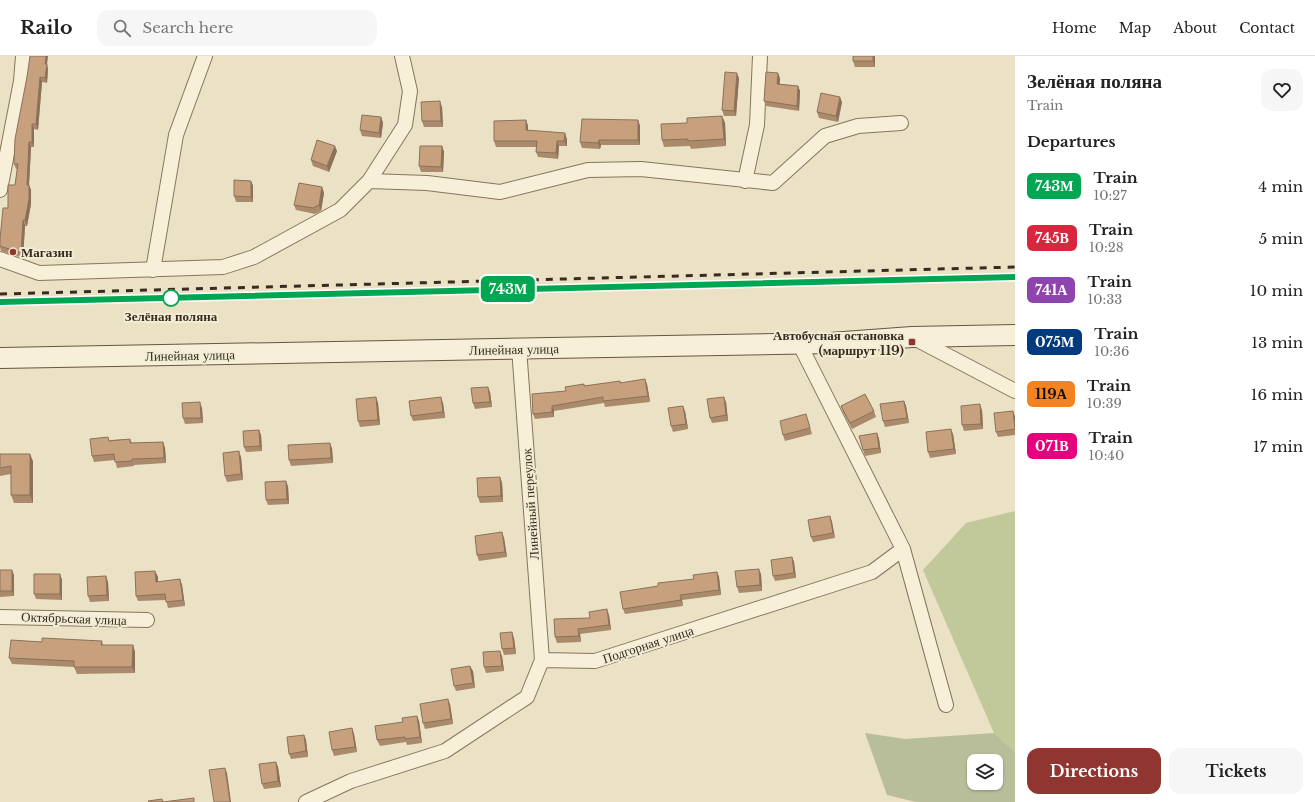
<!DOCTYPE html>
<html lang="en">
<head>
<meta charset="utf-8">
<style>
  body { margin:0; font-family:"Libre Baskerville",serif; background:#f6f6f6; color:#222; height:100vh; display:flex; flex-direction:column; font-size:15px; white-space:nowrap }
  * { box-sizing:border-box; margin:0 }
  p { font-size:13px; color:#767676 }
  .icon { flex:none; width:22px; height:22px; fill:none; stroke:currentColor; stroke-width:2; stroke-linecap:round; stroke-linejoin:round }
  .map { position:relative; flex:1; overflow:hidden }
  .details { display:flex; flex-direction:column; background:#fff; width:300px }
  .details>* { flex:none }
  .badge { padding:0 8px; border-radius:6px; font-size:14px; line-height:26px }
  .tools { position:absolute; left:967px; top:698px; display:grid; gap:8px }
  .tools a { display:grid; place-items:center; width:36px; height:36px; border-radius:8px; background:#fff; box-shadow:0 1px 3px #0004; font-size:20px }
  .map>.badge { position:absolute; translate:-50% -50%; box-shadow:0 0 0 2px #fff }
  h2 { padding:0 12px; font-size:15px; line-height:36px }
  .round { display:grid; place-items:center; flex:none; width:42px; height:42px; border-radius:12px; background:#f6f6f6 }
  .summary { display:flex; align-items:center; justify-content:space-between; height:68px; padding:0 12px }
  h1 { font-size:19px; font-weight:800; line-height:30px }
  .action { display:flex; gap:8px; margin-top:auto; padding:8px 12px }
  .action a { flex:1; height:46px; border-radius:12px; background:#913530; color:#fff; font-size:16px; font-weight:800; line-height:46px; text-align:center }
  .action a+a { background:#f6f6f6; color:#222 }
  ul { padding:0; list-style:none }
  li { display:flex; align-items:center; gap:12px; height:52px; padding:0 12px }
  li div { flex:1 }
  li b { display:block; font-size:15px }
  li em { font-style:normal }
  li .badge { min-width:44px; font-weight:700; text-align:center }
  header { display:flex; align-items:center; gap:24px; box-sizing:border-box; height:56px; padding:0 20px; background:#fff; border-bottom:1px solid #e0e0e0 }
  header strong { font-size:19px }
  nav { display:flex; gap:22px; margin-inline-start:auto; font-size:14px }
  .search { width:280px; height:36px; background:#f6f6f6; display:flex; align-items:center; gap:10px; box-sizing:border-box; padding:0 14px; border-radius:12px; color:#767676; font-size:15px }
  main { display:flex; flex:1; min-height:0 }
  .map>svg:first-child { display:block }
</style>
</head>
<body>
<header>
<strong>Railo</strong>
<div class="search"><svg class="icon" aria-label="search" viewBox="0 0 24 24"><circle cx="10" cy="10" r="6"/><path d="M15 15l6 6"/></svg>Search here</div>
<nav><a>Home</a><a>Map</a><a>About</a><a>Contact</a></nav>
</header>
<main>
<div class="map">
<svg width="1015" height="746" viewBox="0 0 1015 746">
  <rect width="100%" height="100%" fill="#ebe2c6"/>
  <path fill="#c1c99a" d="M1015 455V696L994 677 923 514 966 467Z"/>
  <path fill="#b8be99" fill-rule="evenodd" d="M865 677 905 683 994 677 1015 696V746H916L887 739ZM974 705H996V727H974Z"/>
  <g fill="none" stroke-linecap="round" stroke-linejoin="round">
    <defs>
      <path id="street" d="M369 125 427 127 500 136 588 114 641 113 773 127 825 80 858 70 901 67
        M745 125 757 69 760 0
        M0 134 21 25 23 0
        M0 203 39 217 223 211 254 201 340 154 369 125 405 69 410 35 402 0
        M153 214 176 79 205 0
        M914 282 1015 335
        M799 287 903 493 946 649
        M0 561 147 564
        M542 604 595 605 872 516 903 493
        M306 746 351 725 445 695 527 641 542 604 519 292"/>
      <path id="secondary" d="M0 302 830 287 912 281 1015 279"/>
    </defs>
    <use href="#street" stroke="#85755d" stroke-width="16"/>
    <use href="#secondary" stroke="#675640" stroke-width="22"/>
    <use href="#street" stroke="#f7efd8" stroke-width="14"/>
    <use href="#secondary" stroke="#f7efd8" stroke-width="20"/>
    <path stroke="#372c1f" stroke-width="3" stroke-dasharray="7 7" stroke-linecap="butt" d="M0 238 1015 211
      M0 246 1015 221"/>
  </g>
  <path fill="#ab8a6c" d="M875 0V11H855L853 5Z
    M47 9 48 13 47 27 42 26 38 74 34 73V91H31L29 129 31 134V148L27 170H25L23 202 1 195 0 191V183L15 129 17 113H16L14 108 27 21Z
    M739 22 736 60H724L722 54Z
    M780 22V28L798 30 800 35 799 55 766 50 764 45Z
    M842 46 838 66 819 62 817 56Z
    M442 51 443 71H424L422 65Z
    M722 60 725 67 726 90 691 93 690 90 664 91 662 84 687 67Z
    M381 61 383 67 381 82 362 80 360 74Z
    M526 64 528 70V75L567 83V90H559L558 103 538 101 536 96 537 91H496L494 85Z
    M638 64 640 70V89H601L600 93 582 92 580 86Z
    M442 90 444 96 443 116H421L419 110Z
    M337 95 329 116 313 110 311 104Z
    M251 125 253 130V146H236L234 140Z
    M322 131 324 137 321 155 315 158 296 154 294 149Z
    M620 327 647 328 650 346 605 351 604 347 554 355V361L535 363 533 358 566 335 584 330Z
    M490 336 492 351 475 353 473 347Z
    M376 341 378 347 380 369 360 371 358 365Z
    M904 345 906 350 909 367 885 371 883 365Z
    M726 346 728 365 712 367 710 362Z
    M443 347 445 362 413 365 411 360Z
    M841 350 874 355 876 361 852 373 843 356Z
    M202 352 203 367 185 368 183 362Z
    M982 354 983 373 964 375 962 369Z
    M685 355 688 373 673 376 671 370Z
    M1013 355 1015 361V379L998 381 996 376Z
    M808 364 812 378 785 385 783 379Z
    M259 374 261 379 262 395 246 396 244 391Z
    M877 377 879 383 881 397 865 400 863 394Z
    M953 378 956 398 930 402 928 396Z
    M130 383 132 387 163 386 165 392 166 407 134 409V410L117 412 115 404 94 406 92 400 110 384Z
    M332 392 333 407 291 410 289 404Z
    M0 398 33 405V447H14L11 439V418L0 420Z
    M241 401 243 424 227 426 225 420Z
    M502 426 503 446 480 447 478 441Z
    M288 430 289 448 268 449 266 444Z
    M830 460 832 466 835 482 813 486 811 481Z
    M504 482 507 501 479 505 477 499Z
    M792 501 794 506 796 522 775 525 773 520Z
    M0 514 14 519V540L0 541Z
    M155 515 158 521V526L180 523 182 529 185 550 168 552 166 544 138 545 136 540Z
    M717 516 719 521 721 539 682 544 683 550 625 558 623 553 694 523Z
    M60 518 62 524V544L36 543 34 538Z
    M761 518 762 535 739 537 737 531Z
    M106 520 108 526 109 545 90 546 88 540Z
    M609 559 611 574 580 578 581 586 557 587 555 581 590 562Z
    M514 582 516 598 504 599 502 593Z
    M102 585 103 589H133L135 596V617L77 618 74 611 12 608 9 602 42 586Z
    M502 600 504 615 486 617 484 611Z
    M473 615 475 632 456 635 454 630Z
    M450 648 453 668 425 673 423 667Z
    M417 660 419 665 422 687 407 689 406 686 380 690 377 684 403 666Z
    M352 672 354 678 357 696 334 700 332 694Z
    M304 679 306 684 308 701 291 703 289 698Z
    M276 706 278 711 281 731 264 733 262 728Z"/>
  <path fill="#8b7158" d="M46 0H48L47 9 48 13 47 27 45 22V8Z
    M873 0H875V11L873 5Z
    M737 17 739 22 736 60 734 55Z
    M778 17 780 22 779 34 777 28Z
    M40 21 42 26 38 74 36 68Z
    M798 30 800 35 799 55 797 50Z
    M840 41 842 46 838 66 836 60Z
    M440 45 442 51 443 71 441 65Z
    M722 60 725 67 726 90 724 83Z
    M381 61 383 67 381 82 379 77Z
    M526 64 528 70V80L526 74Z
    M638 64 640 70V89L638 84Z
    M32 68 34 73V91L32 86Z
    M565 77 567 83V90L564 85Z
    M599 84 601 89 600 93 598 87Z
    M557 85 559 90 558 103 556 97Z
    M29 86 31 91 29 129 31 134V148L27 170 25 164Z
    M335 90 337 95 329 116 327 110Z
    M442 90 444 96 443 116 441 111Z
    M251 125 253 130V146L251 141Z
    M322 131 324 137 321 155 319 149Z
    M23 164 25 170 23 202 21 197Z
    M645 323 647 328 650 346 648 340Z
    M488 331 490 336 492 351 490 346Z
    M376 341 378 347 380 369 378 364Z
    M441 341 443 347 445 362 443 356Z
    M724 341 726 346 728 365 726 359Z
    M904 345 906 350 909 367 907 362Z
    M200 346 202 352 203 367 201 362Z
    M980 348 982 354 983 373 981 368Z
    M552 350 554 355V361L552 356Z
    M683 350 685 355 688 373 686 368Z
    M1013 355 1015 361V370Z
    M951 373 953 378 956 398 954 393Z
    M259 374 261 379 262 395 260 390Z
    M877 377 879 383 881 397 879 392Z
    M163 386 165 392 166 407 164 402Z
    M330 387 332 392 333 407 331 402Z
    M239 395 241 401 243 424 241 418Z
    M30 398 33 405V447L30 439Z
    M500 421 502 426 503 446 501 440Z
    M286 425 288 430 289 448 287 443Z
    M830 460 832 466 835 482 833 477Z
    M502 476 504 482 507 501 505 496Z
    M792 501 794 506 796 522 794 517Z
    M759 513 761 518 762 535 760 529Z
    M12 514 14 519V540L12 535Z
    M155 515 158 521V532L156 526Z
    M717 516 719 521 721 539 719 534Z
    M60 518 62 524V544L60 538Z
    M106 520 108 526 109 545 107 539Z
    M180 523 182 529 185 550 183 544Z
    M680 539 682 544 683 550 681 544Z
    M607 553 609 559 611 574 609 569Z
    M578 573 580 578 581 586 579 580Z
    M512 576 514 582 516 598 514 592Z
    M133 589 135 596V617L132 611Z
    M500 595 502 600 504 615 502 610Z
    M470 610 473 615 475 632 473 627Z
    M448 643 450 648 453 668 451 663Z
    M417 660 419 665 422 687 420 681Z
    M352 672 354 678 357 696 355 691Z
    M304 679 306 684 308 701 306 695Z
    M276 706 278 711 281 731 278 725Z
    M225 712 227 717 231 746H230Z"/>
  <path fill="#c7a17e" stroke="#8b7158" d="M30 0H46L45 8H47L45 22 40 21 36 68H32V86H29L27 129H29V143L25 164H23L21 197 0 190V183L3 152H8V129H15L18 108H14L15 83 27 21Z
    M853 0H873V5H853Z
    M725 16 737 17 734 55 722 54Z
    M766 16 778 17 777 28 798 30 797 50 764 45Z
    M821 37 840 41 836 60 817 56Z
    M440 45 441 65H422L421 46Z
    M362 59 381 61 379 77 360 74Z
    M722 60 724 83 688 85V83L662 84 661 68 687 67V62Z
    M582 63 638 64V84H599L598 87 580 86Z
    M526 64V74L565 77 564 85H557L556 97 536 96 537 85H494V65Z
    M317 84 335 90 327 110 311 104Z
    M420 90H442L441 111 419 110Z
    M234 124 251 125V141L234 140Z
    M299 127 322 131 319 149 313 152 294 149Z
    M645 323 648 340 603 345V341L552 350V356L533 358 532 338 566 335 565 331 584 328V330L620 325V327Z
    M488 331 490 346 473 347 471 332Z
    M865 338 874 355 850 367 841 350Z
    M376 341 378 364 358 365 356 343Z
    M441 341 443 356 411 360 409 345Z
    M724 341 726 359 710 362 707 343Z
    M904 345 907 362 883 365 880 348Z
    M200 346 201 362H183L182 347Z
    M980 348 981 368 962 369 961 350Z
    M683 350 686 368 671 370 668 352Z
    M1013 355 1015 373 996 376 994 357Z
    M806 358 810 372 783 379 780 365Z
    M951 373 954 393 928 396 926 376Z
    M259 374 260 390 244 391 243 375Z
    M877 377 879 392 863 394 859 380Z
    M108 381 109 385 130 383V387L163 386 164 402 132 403V405L115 406 114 398 92 400 90 383Z
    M330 387 331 402 289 404 288 389Z
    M239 395 241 418 225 420 223 397Z
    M0 398H30V439H11V410L0 412Z
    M500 421 501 440 478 441 477 422Z
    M286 425 287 443 266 444 265 426Z
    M830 460 833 477 811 481 808 464Z
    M502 476 505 496 477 499 475 480Z
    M792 501 794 517 773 520 771 504Z
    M759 513 760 529 737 531 735 515Z
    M0 514H12V535H0Z
    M155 515 156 526 180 523 183 544 166 546 165 538 136 540 135 516Z
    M717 516 719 534 680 539 681 544 623 553 620 536 658 530V527L694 523 693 519Z
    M34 518H60V538H34Z
    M106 520 107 539 88 540 87 521Z
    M607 553 609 569 578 573 579 580 555 581 554 563 590 562 589 556Z
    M512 576 514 592 502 593 500 577Z
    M42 582 102 585 101 589H133L132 611H74V605L9 602 11 584 42 586Z
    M500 595 502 610 484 611 483 596Z
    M470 610 473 627 454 630 451 613Z
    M448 643 451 663 423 667 420 648Z
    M417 660 420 681 405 683V681L377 684 375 670 403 666 402 662Z
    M352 672 355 691 332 694 329 676Z
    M304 679 306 695 289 698 287 681Z
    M276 706 278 725 262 728 259 708Z
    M225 712 230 746H214L209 714Z
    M194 742V746H163Z
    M162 743 163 746H149L148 745Z"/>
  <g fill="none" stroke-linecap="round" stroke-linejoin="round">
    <defs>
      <path id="line" d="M0 246 1015 221"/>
    </defs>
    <use href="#line" stroke="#fff" stroke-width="9"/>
    <use href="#line" stroke="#00a651" stroke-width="6"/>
  </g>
  <g fill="#913530" stroke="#f3ecd5" stroke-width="1.5">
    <circle cx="13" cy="196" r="4"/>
    <rect x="908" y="282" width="8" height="8" rx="2"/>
  </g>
  <circle fill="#fff" stroke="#00a651" stroke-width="2" cx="171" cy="242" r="8"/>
  <g text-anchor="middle" stroke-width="4" stroke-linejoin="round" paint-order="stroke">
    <g font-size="13" font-weight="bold" fill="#372c1f" stroke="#f3ecd5" text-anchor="start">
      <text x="21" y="201">Магазин</text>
      <text x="904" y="284" text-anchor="end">Автобусная остановка<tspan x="904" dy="15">(маршрут 119)</tspan></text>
    </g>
    <g font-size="13" font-weight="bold" fill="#372c1f" stroke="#f3ecd5">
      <text x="171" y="265">Зелёная поляна</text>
    </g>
    <g font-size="13" fill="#372c1f" stroke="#f3ecd5">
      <text transform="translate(514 293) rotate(-1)" y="5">Линейная улица</text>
      <text transform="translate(190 299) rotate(-1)" y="5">Линейная улица</text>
      <text transform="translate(530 448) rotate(-94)" y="5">Линейный переулок</text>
      <text transform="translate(74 562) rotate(2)" y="5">Октябрьская улица</text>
      <text transform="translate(648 588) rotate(-18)" y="5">Подгорная улица</text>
    </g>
  </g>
</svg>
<div class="tools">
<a><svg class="icon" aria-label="layers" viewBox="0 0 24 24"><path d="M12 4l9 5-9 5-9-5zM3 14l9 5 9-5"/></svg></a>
</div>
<b class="badge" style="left:508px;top:233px;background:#00a651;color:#fff">743М</b>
</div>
<section class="details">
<div class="summary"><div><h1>Зелёная поляна</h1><p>Train</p></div><a class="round"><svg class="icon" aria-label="heart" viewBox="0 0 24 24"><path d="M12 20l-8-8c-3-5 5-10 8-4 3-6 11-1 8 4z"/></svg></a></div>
<h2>Departures</h2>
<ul>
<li><span class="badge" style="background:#00a651;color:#fff">743М</span><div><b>Train</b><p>10:27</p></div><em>4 min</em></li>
<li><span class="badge" style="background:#d7263d;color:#fff">745В</span><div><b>Train</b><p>10:28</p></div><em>5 min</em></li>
<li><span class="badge" style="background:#8e44ad;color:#fff">741А</span><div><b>Train</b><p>10:33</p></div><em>10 min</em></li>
<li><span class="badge" style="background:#003b80;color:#fff">075М</span><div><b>Train</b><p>10:36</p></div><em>13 min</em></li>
<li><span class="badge" style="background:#f58220;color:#111">119А</span><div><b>Train</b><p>10:39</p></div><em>16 min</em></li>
<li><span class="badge" style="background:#e6007e;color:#fff">071В</span><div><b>Train</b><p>10:40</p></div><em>17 min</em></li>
</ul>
<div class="action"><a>Directions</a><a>Tickets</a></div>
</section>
</main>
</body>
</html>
